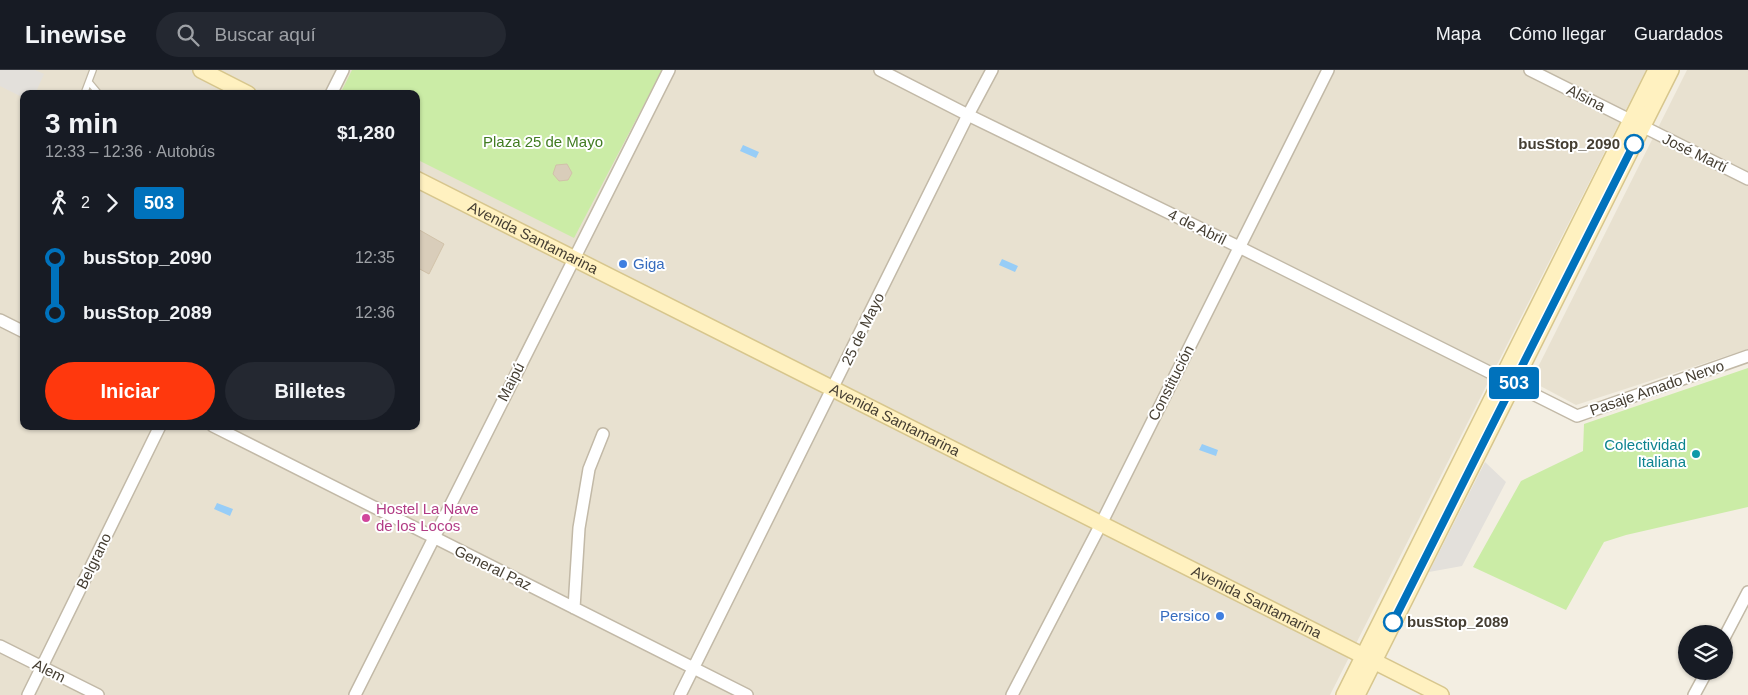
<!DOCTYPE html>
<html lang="es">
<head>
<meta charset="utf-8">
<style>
  body { margin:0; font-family:Arial,sans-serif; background:#242831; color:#f1f3f6; height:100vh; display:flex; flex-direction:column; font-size:19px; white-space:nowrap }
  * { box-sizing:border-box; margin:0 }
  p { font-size:16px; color:#9ea1a6 }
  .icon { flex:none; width:28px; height:28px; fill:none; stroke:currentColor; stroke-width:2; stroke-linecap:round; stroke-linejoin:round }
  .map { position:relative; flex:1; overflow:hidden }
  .panel { position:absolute; left:20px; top:20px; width:400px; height:340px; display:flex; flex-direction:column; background:#171b24; border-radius:10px; box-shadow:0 1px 4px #0004 }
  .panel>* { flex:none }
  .badge { padding:0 10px; border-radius:4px; font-size:18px; line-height:32px }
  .controls { position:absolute; left:1678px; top:555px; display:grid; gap:10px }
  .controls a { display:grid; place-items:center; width:55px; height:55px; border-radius:50%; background:#171b24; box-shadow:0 1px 4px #0004; font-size:25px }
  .map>.badge { position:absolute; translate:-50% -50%; box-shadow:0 0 0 2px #fff }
  .legs { display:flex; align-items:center; gap:8px; height:55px; padding:0 25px; font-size:16px }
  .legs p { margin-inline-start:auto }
  .summary { display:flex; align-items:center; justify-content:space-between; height:85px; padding:0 25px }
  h1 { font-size:28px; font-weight:600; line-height:38px }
  .action { display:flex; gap:10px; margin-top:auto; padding:10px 25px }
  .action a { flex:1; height:58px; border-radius:30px; background:#ff380d; color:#fff; font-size:20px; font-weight:600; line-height:58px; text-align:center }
  .action a+a { background:#242831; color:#f1f3f6 }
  ul { padding:0 25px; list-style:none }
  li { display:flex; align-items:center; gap:18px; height:55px; font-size:19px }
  li i { display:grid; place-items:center; width:8px; height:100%; margin:0 6px; background:currentColor }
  li i::after { content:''; width:12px; height:12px; margin:-6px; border:4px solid; border-radius:50%; background:#171b24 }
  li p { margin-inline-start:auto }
  li:first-child i { background:linear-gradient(#0000 50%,currentColor 0) }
  li:last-child i { background:linear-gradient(currentColor 50%,#0000 0) }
  header { display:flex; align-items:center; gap:30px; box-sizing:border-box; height:70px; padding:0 25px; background:#171b24; border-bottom:1px solid #363941 }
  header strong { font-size:24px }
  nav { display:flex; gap:28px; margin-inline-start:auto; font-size:18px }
  .search { width:350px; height:45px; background:#242831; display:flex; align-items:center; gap:12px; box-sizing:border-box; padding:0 18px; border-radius:28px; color:#9ea1a6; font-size:19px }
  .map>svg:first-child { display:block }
</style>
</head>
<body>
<header>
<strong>Linewise</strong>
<div class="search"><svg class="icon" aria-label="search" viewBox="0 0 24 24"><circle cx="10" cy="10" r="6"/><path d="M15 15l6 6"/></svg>Buscar aquí</div>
<nav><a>Mapa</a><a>Cómo llegar</a><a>Guardados</a></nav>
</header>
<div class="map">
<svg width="1748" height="625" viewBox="0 0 1748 625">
  <rect width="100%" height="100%" fill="#f3eee2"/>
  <path fill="#e8e1d0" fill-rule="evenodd" d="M0 0H1646L1330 625H0ZM24 24H416V356H24Z
    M1687 0H1748V279L1576 335 1531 311Z"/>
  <path fill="#cbeca6" d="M352 0H662L574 168 416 89V24H340Z
    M1748 298V437L1626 465 1604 472 1566 540 1473 497 1521 411 1583 381 1584 354Z"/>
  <path fill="#e3e0db" d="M0 0H35L44 4 35 24H24V28L0 16Z
    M1485 392 1506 412 1462 496 1429 502Z"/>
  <path fill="#97cdf7" d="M743 75 759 82 756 88 740 81Z
    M1002 189 1018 196 1015 202 999 195Z
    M1202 374 1218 380 1216 386 1199 380Z
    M217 433 233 439 230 446 214 439Z"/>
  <path fill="#d9cdba" stroke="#d1c2a9" d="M567 94 572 103 568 110 559 111 553 104 556 95Z
    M416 158 444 174 429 204 416 197Z"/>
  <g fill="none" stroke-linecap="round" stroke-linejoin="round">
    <defs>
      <path id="lane" d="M89 12 99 24
        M84 24 93 0"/>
      <path id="street" d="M880 0 968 45 1239 177 1577 346 1748 286
        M1530 0 1748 109
        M331 24 343 0
        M0 250 24 262
        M213 356 747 625
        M574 538 579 458 589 399 603 364
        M1724 568 1748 522
        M0 576 98 625
        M28 625 160 356
        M355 625 669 0
        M680 625 968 45 992 0
        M1012 625 1101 454 1328 0
        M1694 625 1707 601"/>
      <g id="secondary">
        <path d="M201 0 248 24"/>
        <path id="s1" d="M416 109 1441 625"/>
        <path d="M1344 625 1656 0"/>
        <path d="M1357 625 1671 0"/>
      </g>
    </defs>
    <use href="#lane" stroke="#c2b9a7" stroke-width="8"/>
    <use href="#street" stroke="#c2b9a7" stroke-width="14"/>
    <use href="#secondary" stroke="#d7c68d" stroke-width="18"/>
    <use href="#lane" stroke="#fff" stroke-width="5.5"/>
    <use href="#street" stroke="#fff" stroke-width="11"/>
    <use href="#secondary" stroke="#fff1c0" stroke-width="15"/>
  </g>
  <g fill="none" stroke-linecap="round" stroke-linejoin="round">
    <defs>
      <path id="line-1" d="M1393 552 1634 74"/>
    </defs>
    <use href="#line-1" stroke="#fff" stroke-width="11"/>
    <use href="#line-1" stroke="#0072bc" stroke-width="8"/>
  </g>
  <g fill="#fff" stroke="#0072bc" stroke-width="2.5">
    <circle cx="1634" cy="74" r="9"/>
    <circle cx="1393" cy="552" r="9"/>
  </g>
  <g fill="#3f7fe0" stroke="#fff" stroke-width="2">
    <circle cx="623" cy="194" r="5"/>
    <circle cx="1220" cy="546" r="5"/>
  </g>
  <circle fill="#0f9aa8" stroke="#fff" stroke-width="2" cx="1696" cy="384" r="5"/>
  <circle fill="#d1479c" stroke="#fff" stroke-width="2" cx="366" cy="448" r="5"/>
  <g text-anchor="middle" stroke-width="4" stroke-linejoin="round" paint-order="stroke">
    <g font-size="15" fill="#453e32" stroke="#fff">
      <text transform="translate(1586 28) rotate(27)" y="5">Alsina</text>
      <text transform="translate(1695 83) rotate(26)" y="5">José Martí</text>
      <text transform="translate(1197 157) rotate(26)" y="5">4 de Abril</text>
      <text dy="5" stroke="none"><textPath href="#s1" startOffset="131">Avenida Santamarina</textPath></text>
      <text transform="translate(863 259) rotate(-64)" y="5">25 de Mayo</text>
      <text transform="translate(511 312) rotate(-63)" y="5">Maipú</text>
      <text transform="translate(1171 313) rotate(-63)" y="5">Constitución</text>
      <text transform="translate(1657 318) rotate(-19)" y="5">Pasaje Amado Nervo</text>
      <text dy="5" stroke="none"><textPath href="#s1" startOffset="536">Avenida Santamarina</textPath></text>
      <text transform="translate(94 491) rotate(-64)" y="5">Belgrano</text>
      <text transform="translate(493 498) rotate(26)" y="5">General Paz</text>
      <text dy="5" stroke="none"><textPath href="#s1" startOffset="941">Avenida Santamarina</textPath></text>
      <text transform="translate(49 601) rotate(26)" y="5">Alem</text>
    </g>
    <g font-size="15" fill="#417c21" stroke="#fff">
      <text x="543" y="77">Plaza 25 de Mayo</text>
    </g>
    <g font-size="15" font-weight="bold" fill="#453e32" stroke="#fff" text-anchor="end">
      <text x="1620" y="79">busStop_2090</text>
      <text x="1407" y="557" text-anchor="start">busStop_2089</text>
    </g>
    <g font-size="15" fill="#366cbe" stroke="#fff" text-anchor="start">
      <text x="633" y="199">Giga</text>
      <text x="1210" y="551" text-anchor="end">Persico</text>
    </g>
    <g font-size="15" fill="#0d838f" stroke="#fff" text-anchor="end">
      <text x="1686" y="380">Colectividad<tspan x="1686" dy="17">Italiana</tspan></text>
    </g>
    <g font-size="15" fill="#b23c85" stroke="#fff" text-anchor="start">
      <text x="376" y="444">Hostel La Nave<tspan x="376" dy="17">de los Locos</tspan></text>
    </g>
  </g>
</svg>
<div class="controls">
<a><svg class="icon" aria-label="layers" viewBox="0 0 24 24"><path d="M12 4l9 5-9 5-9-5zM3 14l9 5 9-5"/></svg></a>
</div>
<b class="badge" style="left:1514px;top:313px;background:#0072bc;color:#fff">503</b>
<section class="panel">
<div class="summary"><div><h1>3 min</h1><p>12:33 – 12:36 · Autobús</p></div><b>$1,280</b></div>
<div class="legs"><svg class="icon" aria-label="walk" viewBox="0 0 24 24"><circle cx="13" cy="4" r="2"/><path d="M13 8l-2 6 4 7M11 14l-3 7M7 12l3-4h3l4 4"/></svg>2<svg class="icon" aria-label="forward" viewBox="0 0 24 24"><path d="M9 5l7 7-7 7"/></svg><b class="badge" style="background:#0072bc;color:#fff">503</b></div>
<ul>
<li><i style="color:#0072bc"></i><b>busStop_2090</b><p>12:35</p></li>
<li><i style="color:#0072bc"></i><b>busStop_2089</b><p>12:36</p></li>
</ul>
<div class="action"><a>Iniciar</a><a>Billetes</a></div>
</section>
</div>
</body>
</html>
